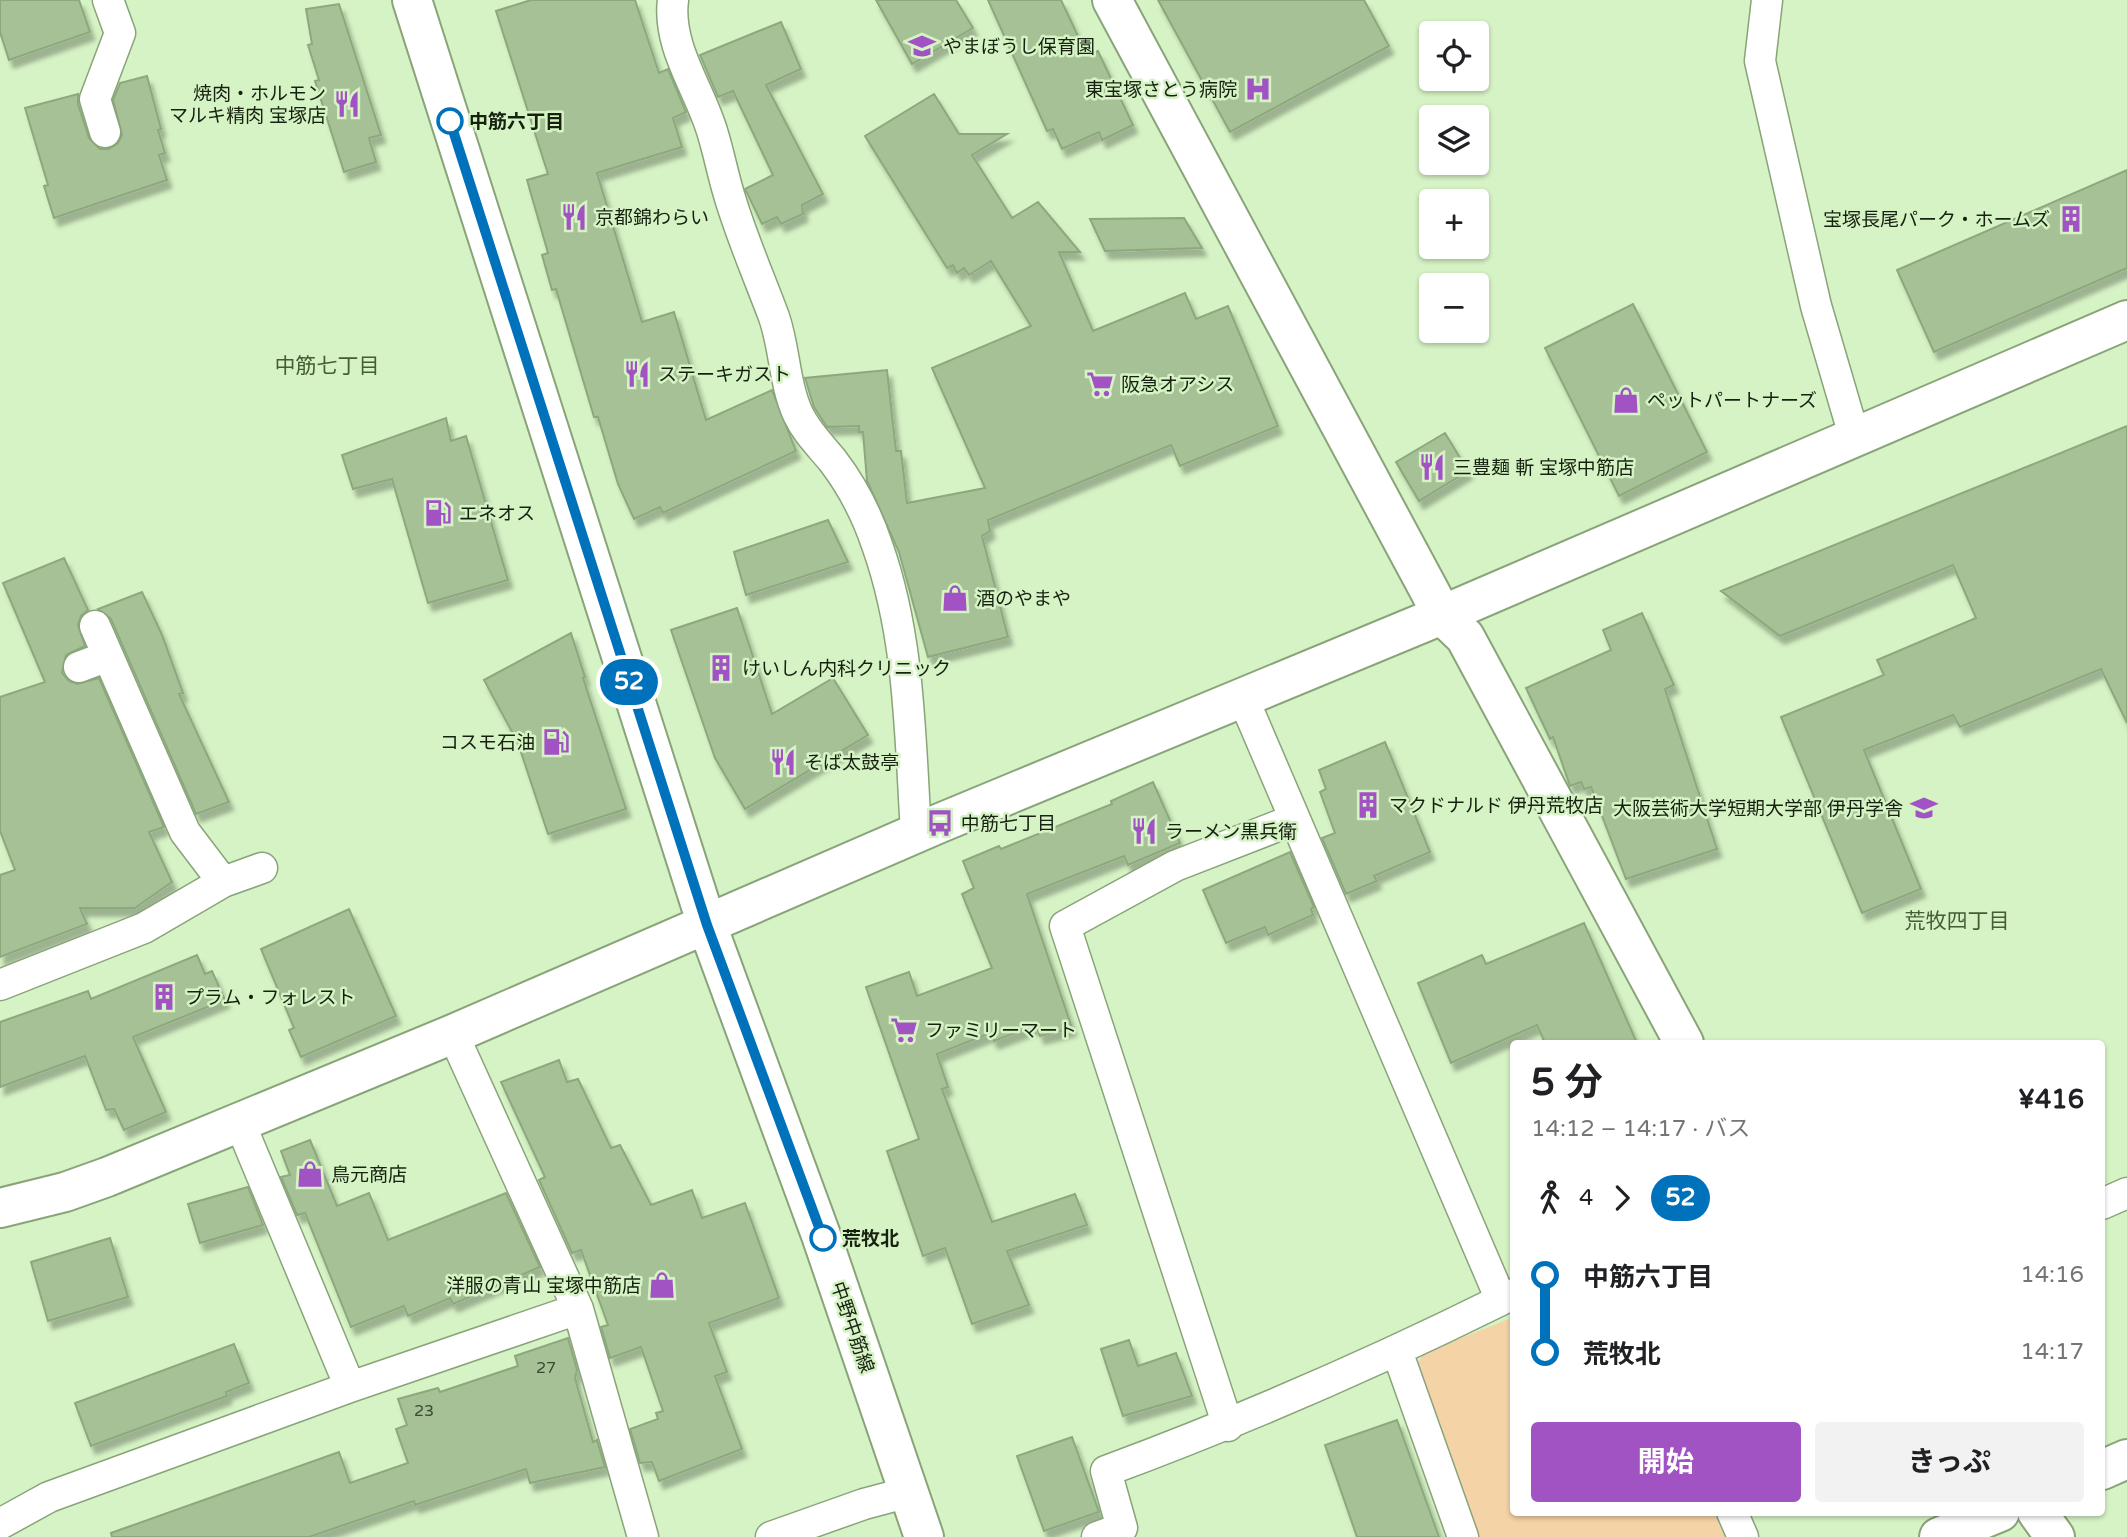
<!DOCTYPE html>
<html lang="ja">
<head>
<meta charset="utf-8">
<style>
  body { margin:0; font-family:"Varela Round","Noto Sans JP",sans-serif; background:#f2f2f2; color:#202124; height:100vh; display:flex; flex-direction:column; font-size:26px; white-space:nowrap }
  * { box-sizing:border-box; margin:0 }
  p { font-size:23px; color:#757577 }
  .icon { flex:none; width:38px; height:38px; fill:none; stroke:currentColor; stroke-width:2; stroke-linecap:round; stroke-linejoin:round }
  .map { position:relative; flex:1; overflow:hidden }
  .details { position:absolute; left:1510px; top:1040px; width:595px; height:476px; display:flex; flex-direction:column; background:#fff; border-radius:7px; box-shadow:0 2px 5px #0004 }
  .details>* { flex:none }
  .badge { padding:0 14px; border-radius:23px; font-size:24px; line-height:46px }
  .controls { position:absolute; left:1419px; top:21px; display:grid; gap:14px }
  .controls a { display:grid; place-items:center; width:70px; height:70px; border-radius:7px; background:#fff; box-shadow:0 2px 5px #0004; font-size:35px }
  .map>.badge { position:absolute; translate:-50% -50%; box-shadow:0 0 0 4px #fff }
  .legs { display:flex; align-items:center; gap:10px; height:77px; padding:0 21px; font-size:23px }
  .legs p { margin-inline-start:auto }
  .headline { display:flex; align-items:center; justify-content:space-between; height:119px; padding:0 21px }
  h1 { font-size:38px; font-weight:700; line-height:52px }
  .action { display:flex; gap:14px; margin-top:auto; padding:14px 21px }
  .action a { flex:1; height:80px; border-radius:7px; background:#a152c3; color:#fff; font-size:28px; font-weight:700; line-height:80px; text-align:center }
  .action a+a { background:#f2f2f2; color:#202124 }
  ul { padding:0 21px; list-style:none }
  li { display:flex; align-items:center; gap:24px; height:77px; font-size:26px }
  li i { display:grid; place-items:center; width:10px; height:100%; margin:0 9px; background:currentColor }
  li i::after { content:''; width:18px; height:18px; margin:-9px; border:5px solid; border-radius:50%; background:#fff }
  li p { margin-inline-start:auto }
  li:first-child i { background:linear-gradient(#0000 50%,currentColor 0) }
  li:last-child i { background:linear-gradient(currentColor 50%,#0000 0) }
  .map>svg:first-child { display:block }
</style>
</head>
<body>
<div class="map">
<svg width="2127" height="1537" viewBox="0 0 2127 1537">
  <defs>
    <filter id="shadow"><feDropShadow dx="4.5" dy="8" stdDeviation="2" flood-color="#0004"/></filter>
  </defs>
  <rect width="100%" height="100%" fill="#d6f3c5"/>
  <path fill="#f4d3a7" d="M1514 1317V1512H1714L1725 1537H1477L1415 1367 1424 1353Z"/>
  <path fill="#a5c195" stroke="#8ca87d" stroke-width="2" filter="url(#shadow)" d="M0 0H79L90 32 9 60 0 32Z
    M531 0H635L659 73 668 69 686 112 673 118 682 147 597 173 642 322 674 312 706 420 772 390 796 451 663 513 660 507 634 519 618 484 598 417H594L556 289 552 290 542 255 548 253 527 180 548 174 496 11Z
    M876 0H956L973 28 912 64Z
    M988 0H1061L1087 55 1098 51 1133 125 1102 140 1099 132 1062 149 1053 129 1047 131Z
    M1158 0H1364L1389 46 1230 132Z
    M339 4 381 135 369 138 376 162 344 172 315 81 319 80 308 45 312 44 306 9Z
    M781 22 801 69 766 85 823 194 802 205 803 214 781 224 777 217 762 224 745 189 773 175 733 91 718 97 700 55Z
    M147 76 161 129 158 130 165 153 159 155 167 180 54 218 44 186 48 185 25 108 78 94V104L89 138 100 149H109L118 143 122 135 113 100 120 83Z
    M934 94 959 134H1007L972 155 1012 218 1038 202 1080 252H1059L1093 331 1185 293 1196 319 1228 306 1278 426 1180 466 1171 445 988 520 990 531 982 536 1008 637 928 657 899 552 867 481 863 432H859V426L827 427 814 407 805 378 887 370 896 451H901L907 503 985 488 932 368 1031 326 991 261 969 275 964 268 957 273 953 265 947 268 865 136Z
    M2127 170V268L1934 352 1897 270Z
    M1184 218 1202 248 1105 251 1090 219Z
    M1633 304 1707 452 1619 496 1545 348Z
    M446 418 451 441 466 436 508 580 428 603 392 479 353 489 342 455Z
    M2127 426V723L2101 669 1960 727 1953 715 1864 750 1921 889 1862 913 1781 717 1884 675 1877 660 1976 618 1953 565 1780 636 1721 591Z
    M1445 433 1468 471 1419 501 1396 462Z
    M828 520 848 562 746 595 734 552Z
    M64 558 88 610 81 616 78 625 85 646 66 655 62 673 69 681 77 684 99 678 164 827 149 832 172 882 135 908H80L87 924 0 957V875L15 870 0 831V697L45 682 3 583Z
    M142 592 162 635 183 693 179 694 229 802 196 814 111 619 98 609Z
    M737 608 772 714 833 678 868 735 745 809 715 758 671 630Z
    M1642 613 1674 685 1665 689 1717 849 1626 879 1591 787 1584 789 1581 782 1570 786 1553 737 1550 739 1526 688 1611 650 1603 630Z
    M571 633 585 677 583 678 626 809 548 834 518 743 484 680Z
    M1385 742 1430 852 1374 876 1377 881 1346 894 1322 838 1335 833 1320 792 1326 789 1319 770Z
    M1153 782 1180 843 1128 865 1124 856 1027 894 1072 1028 1040 1036 1036 1025 994 1041 990 1033 937 1054 948 1087 942 1089 992 1222 1075 1194 1087 1225 1007 1251 1029 1305 972 1324 945 1248 923 1256 887 1151 919 1139 866 987 909 972 917 996 992 968 962 894 974 888 963 861 999 846 1001 849 1112 804 1111 801Z
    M1290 852 1314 907 1311 909 1313 915 1268 935 1265 927 1226 943 1203 890Z
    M349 909 396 1016 301 1057 289 1030 294 1028 261 949Z
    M1584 923 1637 1043H1545L1537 1025 1451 1063 1418 983 1482 955 1486 964Z
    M197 955 205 974 212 971 225 1000 133 1037 166 1112 124 1130 114 1109 106 1110 85 1056 0 1087V1022L88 991 91 999Z
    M559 1060 567 1082 578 1079 611 1148 620 1145 651 1205 692 1190 702 1218 745 1203 779 1298 709 1323 727 1372 715 1376 742 1449 659 1481 652 1462 640 1463 630 1429 658 1419 656 1413 663 1411 641 1347 610 1358 601 1327 608 1325 581 1250 572 1253 539 1180 545 1177 501 1082Z
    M310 1140 337 1206 369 1193 388 1240 506 1193 540 1267 453 1304 450 1298 408 1316 404 1306 351 1327 305 1213 297 1215 281 1177 290 1175 281 1151Z
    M248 1187 263 1225 200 1243 188 1204Z
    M110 1238 128 1297 48 1321 31 1262Z
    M568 1338 577 1370 575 1378 593 1442 597 1440 605 1467 530 1483 526 1469 415 1505 414 1501 309 1537H112L111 1533 339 1452 350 1483 408 1463 396 1429 407 1425 398 1399 438 1388 440 1392 518 1366 515 1356Z
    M1129 1340 1138 1366 1176 1353 1192 1396 1123 1416 1101 1349Z
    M234 1344 249 1383 226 1392 227 1396 91 1446 75 1403Z
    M1397 1420 1439 1537H1357L1325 1445Z
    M1072 1437 1099 1512 1044 1531 1017 1456Z"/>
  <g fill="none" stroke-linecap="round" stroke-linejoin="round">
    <defs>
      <path id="street" d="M673 0C667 46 699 88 712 131 719 153 723 176 730 198 742 238 759 277 774 317 785 349 784 383 798 414 807 433 820 445 833 461 852 486 867 515 877 545 910 637 910 737 916 833
        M1767 0 1760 61 1816 306 1855 439
        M105 132 95 99 120 33 108 0
        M79 667 108 656
        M1243 698 1501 1300 1514 1294
        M223 882 262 868
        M0 985 144 928 223 882 185 832 95 626
        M453 1034 578 1309 643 1537
        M239 1121 350 1387
        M2102 1204 2127 1193
        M1397 1351 1463 1537
        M1228 1426 1065 926 1175 866 1293 820
        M1732 1512 1743 1537
        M0 1524 49 1497 350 1387 578 1309
        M771 1537 864 1504 909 1492
        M1097 1537 1122 1528 1106 1471C1241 1421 1372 1364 1501 1300"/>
      <path id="secondary" d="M412 0 707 925 822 1238 924 1537
        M1112 0 1429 590 1442 615 1465 637 1684 1043
        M0 1208 65 1192 107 1177 453 1034 940 823 1442 615 2127 320
        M2102 1470 2127 1459
        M2037 1512 2055 1537
        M1939 1537 2000 1512"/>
    </defs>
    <use href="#street" stroke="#89a479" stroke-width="33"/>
    <use href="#secondary" stroke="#89a479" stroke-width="42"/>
    <use href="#street" stroke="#fff" stroke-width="30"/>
    <use href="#secondary" stroke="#fff" stroke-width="38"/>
  </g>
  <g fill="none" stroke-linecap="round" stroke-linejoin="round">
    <defs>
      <path id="line-1" d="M450 121 707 925 823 1238"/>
    </defs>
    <use href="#line-1" stroke="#fff" stroke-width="16"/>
    <use href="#line-1" stroke="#0072bc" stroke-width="10"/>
  </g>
  <defs>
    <symbol id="school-bare" viewBox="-9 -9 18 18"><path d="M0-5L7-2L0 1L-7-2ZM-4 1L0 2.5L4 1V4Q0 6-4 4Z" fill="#a152c3" stroke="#d6f3c5" stroke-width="2.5" paint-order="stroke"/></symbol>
    <symbol id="hospital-bare" viewBox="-9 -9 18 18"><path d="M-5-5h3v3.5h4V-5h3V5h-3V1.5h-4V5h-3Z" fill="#a152c3" stroke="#d6f3c5" stroke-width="2.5" paint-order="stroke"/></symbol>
    <symbol id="restaurant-bare" viewBox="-9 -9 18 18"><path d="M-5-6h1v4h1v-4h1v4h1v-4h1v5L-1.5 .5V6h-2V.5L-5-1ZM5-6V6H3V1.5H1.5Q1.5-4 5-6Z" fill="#a152c3" stroke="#d6f3c5" stroke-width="2.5" paint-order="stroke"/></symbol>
    <symbol id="building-bare" viewBox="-9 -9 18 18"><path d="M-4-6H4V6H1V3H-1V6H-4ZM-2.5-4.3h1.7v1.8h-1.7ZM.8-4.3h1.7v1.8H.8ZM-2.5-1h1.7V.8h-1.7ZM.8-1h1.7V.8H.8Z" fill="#a152c3" stroke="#d6f3c5" stroke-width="2.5" paint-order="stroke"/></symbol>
    <symbol id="supermarket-bare" viewBox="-9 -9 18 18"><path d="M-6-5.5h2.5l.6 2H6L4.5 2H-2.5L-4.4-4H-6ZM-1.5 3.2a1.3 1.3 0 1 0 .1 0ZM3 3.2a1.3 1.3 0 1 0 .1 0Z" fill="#a152c3" stroke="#d6f3c5" stroke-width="2.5" paint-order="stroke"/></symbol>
    <symbol id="shop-bare" viewBox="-9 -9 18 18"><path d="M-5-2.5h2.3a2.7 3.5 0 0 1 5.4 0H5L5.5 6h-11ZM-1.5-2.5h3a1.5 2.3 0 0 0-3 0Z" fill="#a152c3" stroke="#d6f3c5" stroke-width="2.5" paint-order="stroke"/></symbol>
    <symbol id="fuel-bare" viewBox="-9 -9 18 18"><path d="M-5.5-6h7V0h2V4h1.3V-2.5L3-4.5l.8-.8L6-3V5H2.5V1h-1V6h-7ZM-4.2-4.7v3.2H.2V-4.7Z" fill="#a152c3" stroke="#d6f3c5" stroke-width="2.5" paint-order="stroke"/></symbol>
    <symbol id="university-bare" viewBox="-9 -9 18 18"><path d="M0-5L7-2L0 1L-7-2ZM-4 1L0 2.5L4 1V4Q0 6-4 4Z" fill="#a152c3" stroke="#d6f3c5" stroke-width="2.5" paint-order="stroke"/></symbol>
    <symbol id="bus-bare" viewBox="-9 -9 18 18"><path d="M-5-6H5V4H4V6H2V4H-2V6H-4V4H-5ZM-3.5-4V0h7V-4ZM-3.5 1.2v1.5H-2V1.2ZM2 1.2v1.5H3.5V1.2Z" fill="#a152c3" stroke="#d6f3c5" stroke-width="2.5" paint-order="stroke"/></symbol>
  </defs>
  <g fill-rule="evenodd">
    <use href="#school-bare" x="903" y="27" width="38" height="38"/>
    <use href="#hospital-bare" x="1239" y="70" width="38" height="38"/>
    <use href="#restaurant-bare" x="328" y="85" width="38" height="38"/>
    <use href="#restaurant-bare" x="555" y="198" width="38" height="38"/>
    <use href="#building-bare" x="2052" y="200" width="38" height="38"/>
    <use href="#restaurant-bare" x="618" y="355" width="38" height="38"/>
    <use href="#supermarket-bare" x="1081" y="365" width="38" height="38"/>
    <use href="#shop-bare" x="1607" y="381" width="38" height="38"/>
    <use href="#restaurant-bare" x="1413" y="448" width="38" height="38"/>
    <use href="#fuel-bare" x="419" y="494" width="38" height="38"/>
    <use href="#shop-bare" x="936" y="579" width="38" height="38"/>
    <use href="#building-bare" x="702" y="649" width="38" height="38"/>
    <use href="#fuel-bare" x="537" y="723" width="38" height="38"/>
    <use href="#restaurant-bare" x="764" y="743" width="38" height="38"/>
    <use href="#building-bare" x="1349" y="786" width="38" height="38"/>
    <use href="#university-bare" x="1905" y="789" width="38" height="38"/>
    <use href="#bus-bare" x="921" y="804" width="38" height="38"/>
    <use href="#restaurant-bare" x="1125" y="812" width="38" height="38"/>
    <use href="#building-bare" x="145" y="978" width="38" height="38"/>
    <use href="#supermarket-bare" x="885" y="1011" width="38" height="38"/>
    <use href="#shop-bare" x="291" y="1155" width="38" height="38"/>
    <use href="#shop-bare" x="643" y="1266" width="38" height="38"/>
  </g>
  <g fill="#fff" stroke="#0072bc" stroke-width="3.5">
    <circle cx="450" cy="121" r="12"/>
    <circle cx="823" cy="1238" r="12"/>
  </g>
  <g text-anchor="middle" stroke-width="5" stroke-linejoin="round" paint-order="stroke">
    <g font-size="16" fill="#3a4931">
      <text x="546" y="1373">27</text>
      <text x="424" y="1416">23</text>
    </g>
    <g font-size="19" fill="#162110" stroke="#d6f3c5" text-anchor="start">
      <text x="943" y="53">やまぼうし保育園</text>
      <text x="1237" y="96" text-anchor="end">東宝塚さとう病院</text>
      <text x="326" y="100" text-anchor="end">焼肉・ホルモン<tspan x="326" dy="22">マルキ精肉 宝塚店</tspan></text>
      <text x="595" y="224">京都錦わらい</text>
      <text x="2050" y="226" text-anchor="end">宝塚長尾パーク・ホームズ</text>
      <text x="658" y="381">ステーキガスト</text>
      <text x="1121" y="391">阪急オアシス</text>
      <text x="1647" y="407">ペットパートナーズ</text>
      <text x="1453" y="474">三豊麺 斬 宝塚中筋店</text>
      <text x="459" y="520">エネオス</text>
      <text x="976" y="605">酒のやまや</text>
      <text x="742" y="675">けいしん内科クリニック</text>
      <text x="535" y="749" text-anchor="end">コスモ石油</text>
      <text x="804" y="769">そば太鼓亭</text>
      <text x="1389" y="812">マクドナルド 伊丹荒牧店</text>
      <text x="1903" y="815" text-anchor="end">大阪芸術大学短期大学部 伊丹学舎</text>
      <text x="961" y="830">中筋七丁目</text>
      <text x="1165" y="838">ラーメン黒兵衛</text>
      <text x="185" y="1004">プラム・フォレスト</text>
      <text x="925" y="1037">ファミリーマート</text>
      <text x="331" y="1181">鳥元商店</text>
      <text x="641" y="1292" text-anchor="end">洋服の青山 宝塚中筋店</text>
    </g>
    <g font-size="19" font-weight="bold" fill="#162110" stroke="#d6f3c5" text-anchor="start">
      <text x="469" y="128">中筋六丁目</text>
      <text x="842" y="1245">荒牧北</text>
    </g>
    <g font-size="19" fill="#162110" stroke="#d6f3c5">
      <text transform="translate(853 1327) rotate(71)" y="7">中野中筋線</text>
    </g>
    <g font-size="21" fill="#455d36" stroke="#d6f3c5">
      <text x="327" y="373">中筋七丁目</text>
      <text x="1957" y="928">荒牧四丁目</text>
    </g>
  </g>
</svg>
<div class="controls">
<a><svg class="icon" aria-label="locate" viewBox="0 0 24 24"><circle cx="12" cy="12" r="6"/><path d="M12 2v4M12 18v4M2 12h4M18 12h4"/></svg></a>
<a><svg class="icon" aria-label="layers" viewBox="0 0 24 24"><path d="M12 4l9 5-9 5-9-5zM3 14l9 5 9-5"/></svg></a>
<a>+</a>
<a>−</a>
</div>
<b class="badge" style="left:629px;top:682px;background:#0072bc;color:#fff">52</b>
<section class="details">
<div class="headline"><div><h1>5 分</h1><p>14:12 – 14:17 · バス</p></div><b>¥416</b></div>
<div class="legs"><svg class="icon" aria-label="walk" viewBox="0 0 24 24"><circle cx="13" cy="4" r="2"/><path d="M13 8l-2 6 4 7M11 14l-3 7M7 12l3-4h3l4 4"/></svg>4<svg class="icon" aria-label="forward" viewBox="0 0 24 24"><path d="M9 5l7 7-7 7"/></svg><b class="badge" style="background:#0072bc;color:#fff">52</b></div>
<ul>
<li><i style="color:#0072bc"></i><b>中筋六丁目</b><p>14:16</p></li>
<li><i style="color:#0072bc"></i><b>荒牧北</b><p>14:17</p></li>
</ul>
<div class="action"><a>開始</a><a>きっぷ</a></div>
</section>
</div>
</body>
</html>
